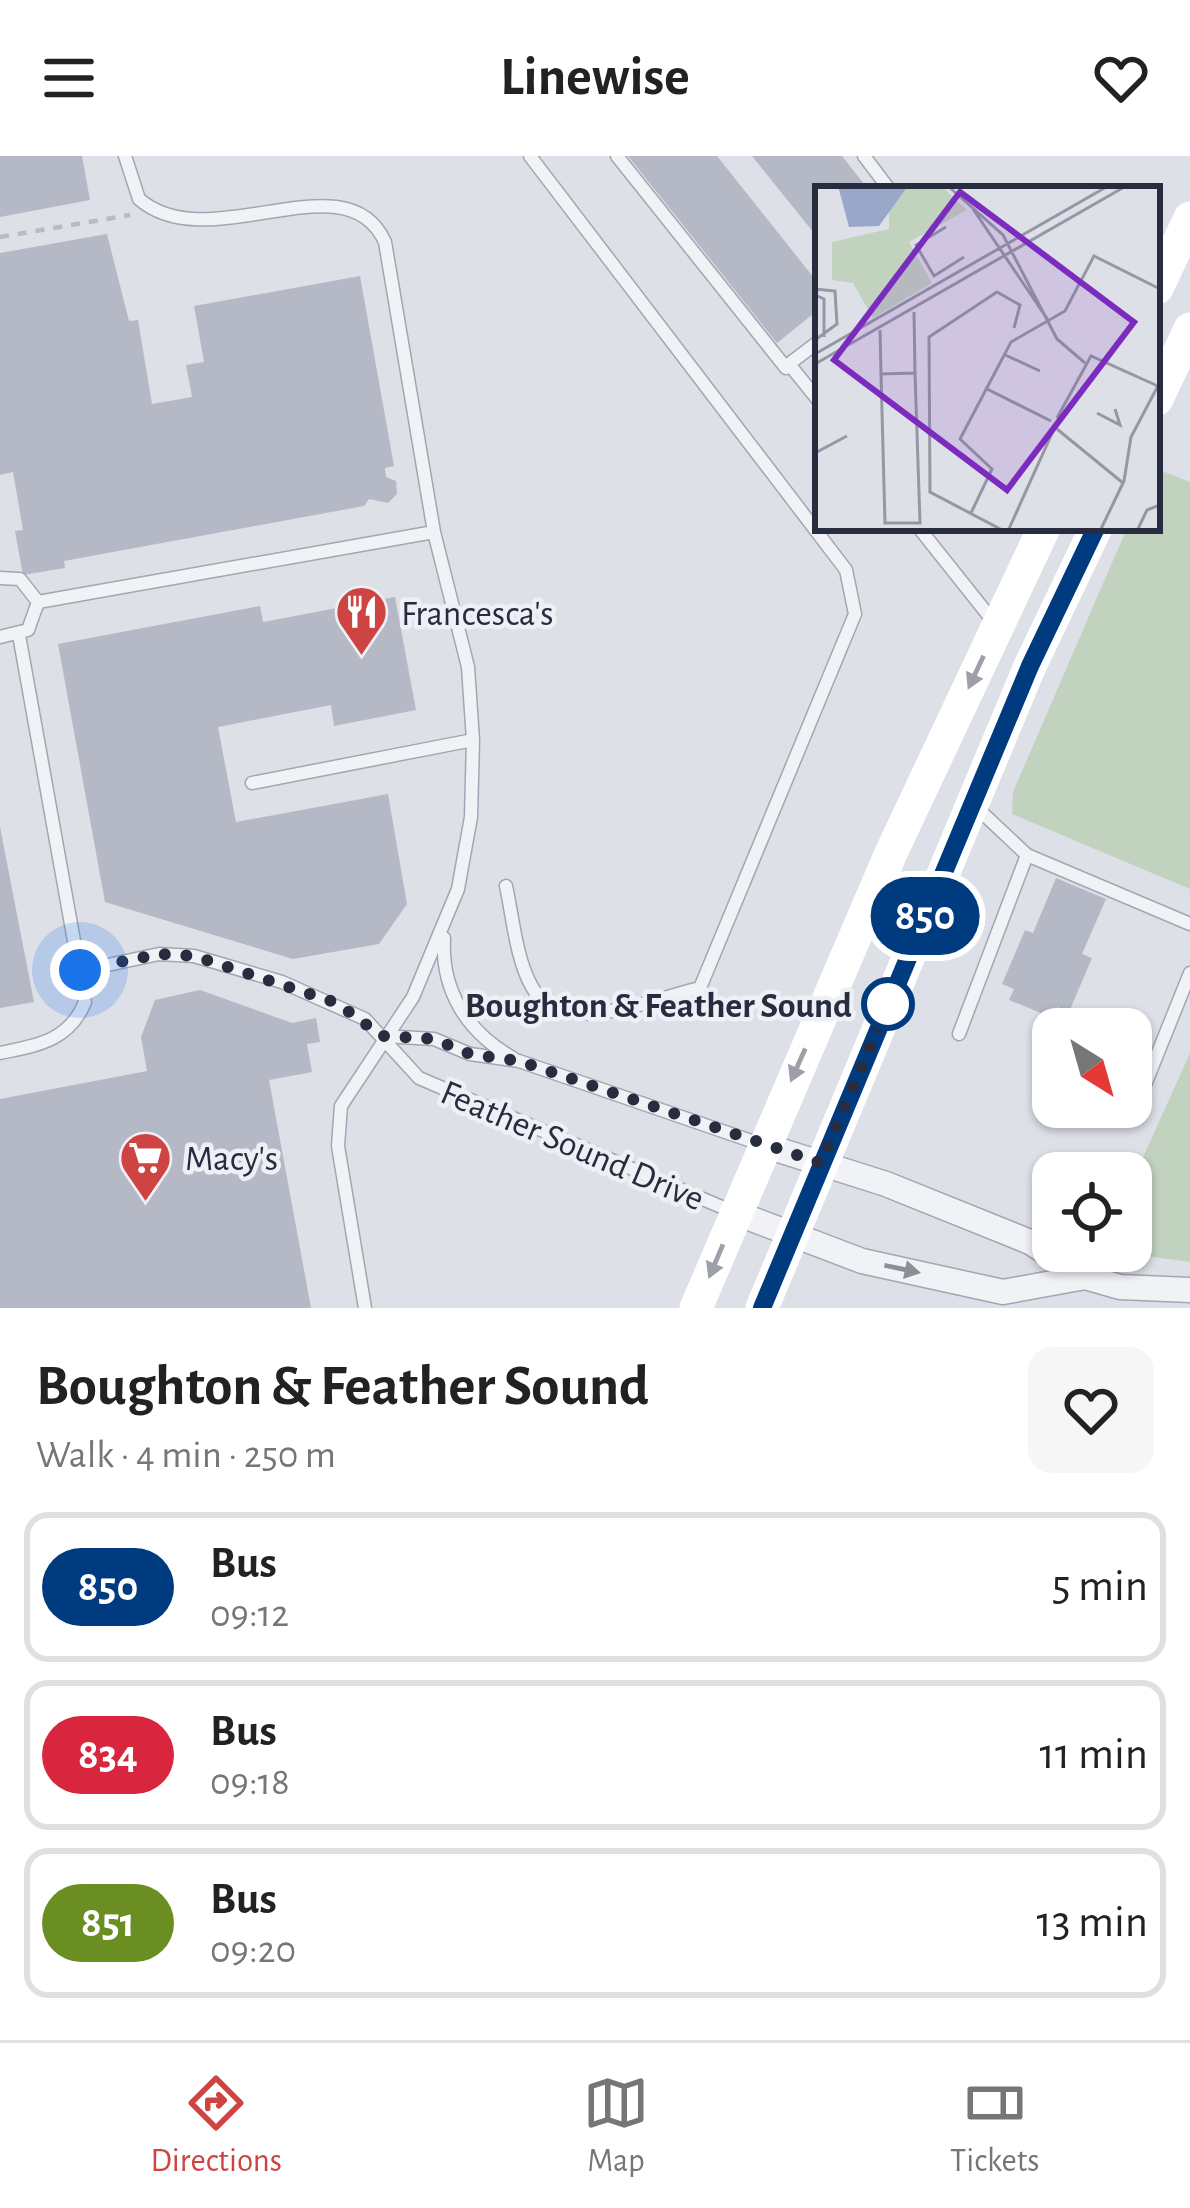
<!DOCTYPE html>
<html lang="en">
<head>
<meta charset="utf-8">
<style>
  body { margin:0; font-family:"Alegreya Sans",sans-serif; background:#f6f6f6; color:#222; height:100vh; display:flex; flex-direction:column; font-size:45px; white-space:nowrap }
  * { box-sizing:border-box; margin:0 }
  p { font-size:39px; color:#767676 }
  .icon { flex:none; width:66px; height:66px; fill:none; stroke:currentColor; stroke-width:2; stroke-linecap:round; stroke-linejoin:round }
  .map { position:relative; height:1152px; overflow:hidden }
  .details { display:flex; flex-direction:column; background:#fff; flex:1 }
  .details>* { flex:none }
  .badge { padding:0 24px; border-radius:39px; font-size:42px; line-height:78px }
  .needle { width:78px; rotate:143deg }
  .buttons { position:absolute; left:1032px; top:852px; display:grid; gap:24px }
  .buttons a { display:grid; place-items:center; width:120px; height:120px; border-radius:24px; background:#fff; box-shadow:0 3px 9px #0004; font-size:60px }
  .you { position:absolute; width:60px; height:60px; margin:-30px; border:9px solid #fff; border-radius:50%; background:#1a73e8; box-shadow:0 0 0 18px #1a73e833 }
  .map>.badge { position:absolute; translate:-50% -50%; box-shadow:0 0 0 6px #fff }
  .round { display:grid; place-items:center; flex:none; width:126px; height:126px; border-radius:24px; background:#f6f6f6 }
  .overview { display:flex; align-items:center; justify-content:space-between; height:204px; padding:0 36px }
  h1 { font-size:57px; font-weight:700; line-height:90px }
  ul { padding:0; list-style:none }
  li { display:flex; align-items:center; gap:36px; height:150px; margin:0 24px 18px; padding:0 12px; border:6px solid #e0e0e0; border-radius:24px }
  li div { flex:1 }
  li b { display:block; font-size:45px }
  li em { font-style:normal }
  li .badge { min-width:132px; font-weight:700; text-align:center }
  header { display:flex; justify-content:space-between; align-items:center; height:156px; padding:0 36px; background:#fff; font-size:54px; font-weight:700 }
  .tab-bar { display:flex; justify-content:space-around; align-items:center; height:168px; border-top:3px solid #e0e0e0; background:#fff; font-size:33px; color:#767676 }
  .tab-bar a { display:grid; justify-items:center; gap:6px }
  .tab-bar .current { color:#ce4442 }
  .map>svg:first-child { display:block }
</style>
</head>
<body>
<header><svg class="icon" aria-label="menu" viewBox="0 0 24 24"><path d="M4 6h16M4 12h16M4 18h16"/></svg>Linewise<svg class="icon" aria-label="heart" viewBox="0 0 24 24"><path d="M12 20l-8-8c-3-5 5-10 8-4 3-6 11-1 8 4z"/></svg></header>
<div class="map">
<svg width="1190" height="1152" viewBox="0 0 1190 1152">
  <rect width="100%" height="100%" fill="#dee0e8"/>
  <path fill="#c1d2bf" d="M1157 313 1190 326V733L1012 658 1013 636 1127 372H1157Z
    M1190 897V1106L1110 1095H1131V1028Z"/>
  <path fill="#b5b9c5" d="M0 0H82L90 44 0 61Z
    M628 0H717L818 127V154L777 187Z
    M752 0H842L868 33H818V82Z
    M107 78 129 165 138 164 152 248 192 241 186 209 204 206 194 150 360 120 394 310 385 312 386 321 396 325 397 338 388 347 369 343 364 350 64 405 65 412 23 419 15 375 23 374 13 316 0 319V97Z
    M395 441 416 554 334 570 331 549 218 571 236 666 388 638 407 748 379 788 293 803 105 746 58 488 260 450 263 466Z
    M0 671 34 846 0 852Z
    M1056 722 1106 743 1082 798 1092 802 1069 856 1058 851 1053 862 1009 844 1014 833 1002 828 1025 774 1033 777Z
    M200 834 292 867 316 862 320 886 307 888 312 916 269 924 311 1152H0V943L147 915 141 881 155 844Z"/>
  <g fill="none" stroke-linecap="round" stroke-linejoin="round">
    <defs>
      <path id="lane" d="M125 0 139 43C209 104 346 0 385 86L434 376 468 511 473 584 471 661 458 733 413 841 341 950 338 990 365 1152
        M617 0 786 212 789 208
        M864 0 889 33
        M818 186 789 208 818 244
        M919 372 993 465
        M0 422 20 423 38 446 28 474 0 481
        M38 446 434 376
        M252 627 473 584
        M976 651 1027 699
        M506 730C513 762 516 803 532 831 562 884 655 842 700 832L855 458 846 414 530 0
        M444 782C441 835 467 876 513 902
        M80 815 159 798 194 800 282 826 365 863 419 922 731 1055
        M959 878 1027 699 1190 768
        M383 880 434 883 470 898 519 905 763 989
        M0 897C38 889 69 885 85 846L19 479
        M1136 951 1190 817
        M1085 1120 1088 1095"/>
      <path id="street" d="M763 989 886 1028 1030 1086 1085 1121 1120 1131 1190 1134
        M736 1057 862 1105 1003 1136 1085 1121"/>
    </defs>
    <use href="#lane" stroke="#a3a6b2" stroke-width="15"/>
    <use href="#street" stroke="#a3a6b2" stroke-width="27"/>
    <path stroke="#b8bbc3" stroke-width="4.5" stroke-dasharray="9 9" stroke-linecap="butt" d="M0 81 130 59"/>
    <use href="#lane" stroke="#f1f2f6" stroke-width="12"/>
    <use href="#street" stroke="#f1f2f6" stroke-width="24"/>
    <path stroke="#fff" stroke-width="33" d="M1157 132 1190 62
      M1157 243 1190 173
      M696 1152 891 697 1044 372
      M762 1152 1030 510 1096 372"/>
  </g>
  <defs><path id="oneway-solid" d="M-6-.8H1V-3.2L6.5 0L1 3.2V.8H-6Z" transform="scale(3)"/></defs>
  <g fill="#9ea0a9">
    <use href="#oneway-solid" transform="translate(976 516) rotate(115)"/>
    <use href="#oneway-solid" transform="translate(798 909) rotate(114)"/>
    <use href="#oneway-solid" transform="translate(716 1105) rotate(113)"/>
  </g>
  <use fill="#8c8f9a" href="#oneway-solid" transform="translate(902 1113) rotate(12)"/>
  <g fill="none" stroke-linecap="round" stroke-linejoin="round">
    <defs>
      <path id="line" d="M762 1152 1030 510 1096 372"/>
    </defs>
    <use href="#line" stroke="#fff" stroke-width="27"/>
    <use href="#line" stroke="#003b80" stroke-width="18"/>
    <path stroke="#272c3f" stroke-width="12" stroke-dasharray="0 21.6" d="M80 814 159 798 194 800 337 847 382 880 434 883 470 898 519 905 821 1007 888 848"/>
  </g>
  <defs>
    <symbol id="restaurant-pin" viewBox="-11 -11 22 30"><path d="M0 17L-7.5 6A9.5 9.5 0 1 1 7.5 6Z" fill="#ce4442" stroke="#eef0f5"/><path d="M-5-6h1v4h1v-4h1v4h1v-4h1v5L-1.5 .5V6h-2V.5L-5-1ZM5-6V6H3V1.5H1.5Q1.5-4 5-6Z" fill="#fff"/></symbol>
    <symbol id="supermarket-pin" viewBox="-11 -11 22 30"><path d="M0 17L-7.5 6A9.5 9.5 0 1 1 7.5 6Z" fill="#ce4442" stroke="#eef0f5"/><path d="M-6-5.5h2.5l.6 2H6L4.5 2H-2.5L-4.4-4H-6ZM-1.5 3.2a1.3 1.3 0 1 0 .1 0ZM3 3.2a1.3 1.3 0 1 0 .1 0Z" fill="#fff"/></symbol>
  </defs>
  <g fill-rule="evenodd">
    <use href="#restaurant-pin" x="332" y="426" width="59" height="81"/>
    <use href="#supermarket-pin" x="116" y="972" width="59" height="81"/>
  </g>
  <circle fill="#fff" stroke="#003b80" stroke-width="6" cx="888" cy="848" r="24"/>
  <g text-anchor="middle" stroke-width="9" stroke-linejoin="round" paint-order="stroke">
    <g font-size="36" fill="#272c3f" stroke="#eef0f5" text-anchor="start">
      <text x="401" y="469">Francesca's</text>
      <text x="185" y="1014">Macy's</text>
    </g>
    <g font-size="36" font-weight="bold" fill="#272c3f" stroke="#eef0f5" text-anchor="end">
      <text x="852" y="861">Boughton &amp; Feather Sound</text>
    </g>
    <g font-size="36" fill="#272c3f" stroke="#eef0f5">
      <text transform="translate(573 988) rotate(23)" y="13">Feather Sound Drive</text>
    </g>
  </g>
  <g transform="translate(815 30)">
    <rect width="345" height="345" fill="#dee0e8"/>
    <path d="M94 0H126L152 24 94 56 117 97 58 132 38 97 17 94V56L74 43V21Z" fill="#c1d2bf"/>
    <path d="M23 0H93L64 40 34 41Z" fill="#99a8c8"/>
    <path fill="none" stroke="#9598a4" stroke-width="3" d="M133 0 188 49 242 153 270 177M158 23 233 134M131 41 101 59 119 90 149 71M0 103 20 105 22 138 0 154M0 109 9 113V151M65 144 66 188 100 187 99 126M0 168 293 0M188 168 225 185M0 178 311 0M66 188 70 337H105L100 187M170 202 236 235M282 227 305 239 300 223M242 232 276 170 345 201M242 243 308 297M0 267 32 250M156 327 177 283 145 253 196 156 250 125 279 70 345 103M189 345 115 306 114 151 182 106 205 119 199 142M193 345 239 243M285 345 309 295 316 251 345 196M322 345 332 324 345 319"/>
    <path fill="#7b2cbf" fill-opacity="0.15" stroke="#7b2cbf" stroke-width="6" d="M145 6 319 136 192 304 19 174Z"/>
    <rect width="345" height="345" fill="none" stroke="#272c3f" stroke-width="6"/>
  </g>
</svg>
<div class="buttons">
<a><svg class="needle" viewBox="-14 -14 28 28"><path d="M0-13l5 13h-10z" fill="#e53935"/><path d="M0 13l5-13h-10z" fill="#767676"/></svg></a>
<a><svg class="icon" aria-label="locate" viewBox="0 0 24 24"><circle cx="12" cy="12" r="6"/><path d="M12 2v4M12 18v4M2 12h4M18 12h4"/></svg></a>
</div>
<div class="you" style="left:80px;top:814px"></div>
<b class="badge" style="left:925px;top:760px;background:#003b80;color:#fff">850</b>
</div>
<section class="details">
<div class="overview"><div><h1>Boughton &amp; Feather Sound</h1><p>Walk · 4 min · 250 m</p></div><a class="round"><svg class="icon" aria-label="heart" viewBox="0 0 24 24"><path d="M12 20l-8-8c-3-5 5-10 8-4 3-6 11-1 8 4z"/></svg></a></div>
<ul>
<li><span class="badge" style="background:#003b80;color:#fff">850</span><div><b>Bus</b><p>09:12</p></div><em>5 min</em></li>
<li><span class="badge" style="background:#d7263d;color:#fff">834</span><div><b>Bus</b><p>09:18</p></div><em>11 min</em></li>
<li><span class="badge" style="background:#6b8e23;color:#fff">851</span><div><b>Bus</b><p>09:20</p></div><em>13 min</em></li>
</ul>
</section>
<nav class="tab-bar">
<a class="current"><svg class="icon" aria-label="directions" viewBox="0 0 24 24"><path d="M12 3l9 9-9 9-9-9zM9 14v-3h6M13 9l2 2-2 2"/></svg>Directions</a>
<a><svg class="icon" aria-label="map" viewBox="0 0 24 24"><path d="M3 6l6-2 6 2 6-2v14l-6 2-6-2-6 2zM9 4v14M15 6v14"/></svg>Map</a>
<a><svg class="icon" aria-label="tickets" viewBox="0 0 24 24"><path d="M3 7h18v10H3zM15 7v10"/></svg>Tickets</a>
</nav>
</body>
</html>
